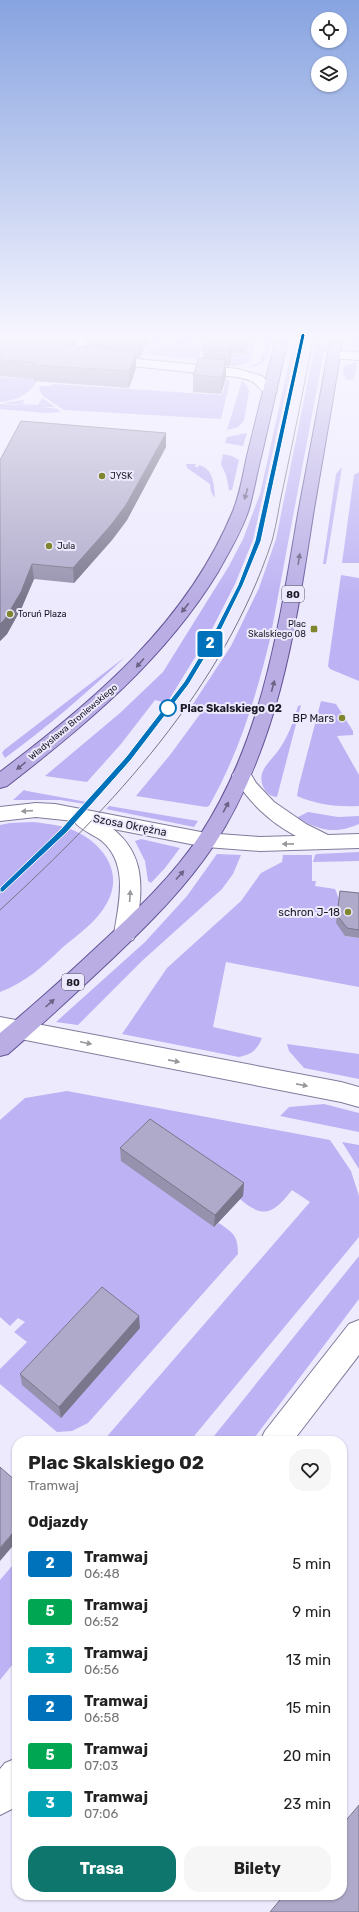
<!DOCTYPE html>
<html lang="pl">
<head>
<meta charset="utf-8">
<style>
  body { margin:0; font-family:Rubik,sans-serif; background:#f6f6f6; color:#222; height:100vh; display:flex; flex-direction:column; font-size:15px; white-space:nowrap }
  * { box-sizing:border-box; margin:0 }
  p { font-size:13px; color:#767676 }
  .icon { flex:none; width:22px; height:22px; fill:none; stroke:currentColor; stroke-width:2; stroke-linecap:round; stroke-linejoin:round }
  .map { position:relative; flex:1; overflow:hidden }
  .side { position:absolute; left:12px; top:1436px; width:335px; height:464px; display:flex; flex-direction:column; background:#fff; border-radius:16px; box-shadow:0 1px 3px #0004 }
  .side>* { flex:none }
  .badge { padding:0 8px; border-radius:3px; font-size:14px; line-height:26px }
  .fabs { position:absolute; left:311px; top:12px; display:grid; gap:8px }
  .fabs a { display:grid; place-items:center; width:36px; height:36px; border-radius:50%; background:#fff; box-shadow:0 1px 3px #0004; font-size:20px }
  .map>.badge { position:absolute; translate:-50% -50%; box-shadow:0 0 0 2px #fff }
  h2 { padding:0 16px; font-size:15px; line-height:36px }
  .round { display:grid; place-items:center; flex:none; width:42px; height:42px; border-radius:16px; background:#f6f6f6 }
  .overview { display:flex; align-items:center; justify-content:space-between; height:68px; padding:0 16px }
  h1 { font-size:19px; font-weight:700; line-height:30px }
  .primary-button { display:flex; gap:8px; margin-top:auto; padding:8px 16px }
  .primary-button a { flex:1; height:46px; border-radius:16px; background:#0f766e; color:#fff; font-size:16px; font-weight:700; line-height:46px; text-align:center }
  .primary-button a+a { background:#f6f6f6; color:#222 }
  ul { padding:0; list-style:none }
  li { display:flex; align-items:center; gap:12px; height:48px; padding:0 16px }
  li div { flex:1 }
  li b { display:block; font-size:15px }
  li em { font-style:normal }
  li .badge { min-width:44px; font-weight:700; text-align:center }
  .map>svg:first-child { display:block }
</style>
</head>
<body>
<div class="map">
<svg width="359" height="1912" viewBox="0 0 359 1912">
  <rect width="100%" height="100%" fill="#edeafe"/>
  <path fill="#bdb2f3" d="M149 335H181L134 353 101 337 147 339Z
    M187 335H207L196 336 193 340 195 345 203 346 199 359 141 354Z
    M252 335H258L250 362 235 366 207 363 208 352 247 355Z
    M268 335H273C268 353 270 366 247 368L260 362Z
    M295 335H299L253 540 235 584 210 633 167 703 155 700 121 744 87 782 45 776 120 713 163 672 229 566 243 539 260 494Z
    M317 335H327L270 639C256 697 239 753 209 806L206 807 136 796 170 755 203 710 191 707 231 646 259 588 276 539Z
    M348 335H359L358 352 348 346Z
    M49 361C35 385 30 399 0 402V377L35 379Z
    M357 362 354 379 346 380 343 372 344 366Z
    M223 379 230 381 221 419 64 410 43 396 39 389 40 386H51L52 384 222 395 226 381 208 380Z
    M242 381 246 384 249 391 244 421 238 427 227 430Z
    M42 398 55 407H43L58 409 60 412 45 413 0 409V404L38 406 2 403 24 400 23 404 38 405Z
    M247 433 243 446 225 443 227 437Z
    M223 454 232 456 239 460 232 490H229L226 475 221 464Z
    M186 464H196L195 467H198L199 465C214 469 214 485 215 498L211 492 210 484 187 468Z
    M342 467 326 564H323L336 474Z
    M359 472V563H342L354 475Z
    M341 575 359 578V681L330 669 328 666Z
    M125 657C87 693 47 727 5 758L2 753 4 750Z
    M321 701 336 704 353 731V735L337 736 359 775V806C337 807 318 805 297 796L299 785Z
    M301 705 277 797C265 797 258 781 263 771 266 764 273 758 278 751 288 737 293 723 298 706Z
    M24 790 27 791 87 802 85 804 60 800H13Z
    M109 806 198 821 194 827 106 809Z
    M308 812 338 817 359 816V824C333 835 321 830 296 818Z
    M33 822C42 823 51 824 60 826 95 834 127 867 107 903 97 922 77 935 62 948 43 966 25 983 0 992V825L10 823Z
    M141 839 180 848 165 868 151 883 148 881 145 861 135 841Z
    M359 852V861L313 862 315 855 317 854Z
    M217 854 241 855 233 874 222 889 143 960 78 1025 56 1022 145 942 187 896Z
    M283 855H312V881H316L315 886 335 889 339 899 345 936 359 938V987L226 962 213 1027 262 1038C257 1050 252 1054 239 1057L122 1034 167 968 241 901 261 873 282 862Z
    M287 1044 359 1054V1079L304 1068 289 1051Z
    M67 1091 330 1140 351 1171 359 1196V1237L190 1441H103L310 1202 292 1190C274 1213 264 1220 240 1199L243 1196 214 1227 219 1223C233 1233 238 1235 238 1254L88 1423 72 1431 57 1432 0 1384V1369L27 1342 14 1332 25 1322 18 1318 10 1326 0 1317V1120L25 1098Z
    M324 1104 359 1113V1132L280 1116 289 1107Z
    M342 1142 359 1145V1169Z
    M359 1256V1299L252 1441H210Z
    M17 1560V1659L0 1680V1580Z"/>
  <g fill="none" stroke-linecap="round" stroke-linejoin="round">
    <defs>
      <path id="minor" d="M82 335H94L79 359H71L69 356Z
        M334 351 359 352V360L330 358 328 355Z
        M107 356 238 369 262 376 277 391 275 394C263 397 261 387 253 382 248 379 241 378 237 377L103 363 101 360 103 357Z
        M242 769 249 771 256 783 274 802 306 824 328 835 359 834V848L260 851 206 847 113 829C149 858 141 894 136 934L133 940 125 942 117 940 114 934C119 903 129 864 102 841 93 834 80 830 74 821L36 817 0 821V807L36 803 55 804 206 833 260 837 296 836C268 821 249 802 232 775L235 771Z
        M0 1017 341 1082 359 1087V1107L341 1102 0 1035Z
        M359 1320V1355L293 1441H260L265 1431 349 1324Z
        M17 1758V1803L12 1809 0 1815V1769L5 1763Z"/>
      <path id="major" d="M277 335H289C280 374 271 414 262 453 257 472 254 491 249 509 242 531 229 552 218 572 165 659 87 724 7 786L0 788V772C94 701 187 623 233 511 240 494 243 474 247 456 257 415 267 375 277 335Z
        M331 335H343C334 395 323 455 313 515 295 631 279 743 214 845 186 887 149 924 112 959 78 991 44 1023 8 1054L0 1056V1033C34 1005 67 975 99 945 135 912 173 876 200 835 263 739 279 625 298 514 309 454 321 395 331 335Z"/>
    </defs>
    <use href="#minor" stroke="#807b9a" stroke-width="2"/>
    <use href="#major" stroke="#635595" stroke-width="2"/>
    <use href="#minor" fill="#fff" fill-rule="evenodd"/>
    <use href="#major" fill="#b9ade4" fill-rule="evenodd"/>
    <path stroke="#777584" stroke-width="1" d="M0 890C108 792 213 678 259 536 266 514 270 491 275 469 285 425 294 380 303 335
      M0 910C113 806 223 689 272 541 277 523 279 505 283 488 294 437 304 386 314 335"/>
  </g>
  <path fill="#9692ae" d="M0 335H80L73 346 85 347V336L149 335 140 358H136V368L129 388 34 381V379L0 376Z
    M196 335H250L246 354 232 353 229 367 226 366V377L221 394 193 392V375L203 358V348L205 340Z
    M166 447 127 520 112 540 74 583 34 579 22 607 7 634 0 641V460Z
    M340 891 359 893V938L345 936 336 923Z
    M120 1148 244 1183 243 1196 214 1227 121 1161Z
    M140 1328 61 1418 22 1385 20 1374Z"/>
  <path fill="#7a778d" d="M69 335H80L70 350Z
    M142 335H149L140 358V342Z
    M247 335H250L246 354 247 337Z
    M233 337 232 353 229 367V350Z
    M136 352V368L129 388V371Z
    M226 360V377L221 394 222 377Z
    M166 433V447L127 520 112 540 74 583 73 568Z
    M32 564 34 579 22 607 7 634 0 641V624Z
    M244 1183 243 1196 214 1227 215 1215Z
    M139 1316 140 1328 61 1418 59 1407Z
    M17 1528V1541L0 1561V1548Z"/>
  <path fill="#afaaca" stroke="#7a778d" d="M86 335H142L140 342 85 336Z
    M207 335H247V337H233L229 350 203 348Z
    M0 338 136 352 129 371 33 365 34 362 0 360Z
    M199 358 226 360 222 377 193 375Z
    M21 421 166 433 126 505 111 525 73 568 32 564 21 592 5 619 0 624V460Z
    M340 891 359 893V930L347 928 337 915Z
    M150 1119 244 1183 215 1215 120 1148Z
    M102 1287 139 1316 59 1407 20 1374Z
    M0 1467 17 1482V1528L0 1548Z
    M359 1805V1912H270L284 1895H342V1825Z"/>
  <defs><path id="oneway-solid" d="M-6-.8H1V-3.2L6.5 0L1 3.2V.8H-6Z"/></defs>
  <g fill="#6a6384">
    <use href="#oneway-solid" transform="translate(246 494) rotate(105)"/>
    <use href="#oneway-solid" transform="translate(299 559) rotate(-81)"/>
    <use href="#oneway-solid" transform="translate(185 608) rotate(128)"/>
    <use href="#oneway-solid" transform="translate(140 663) rotate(131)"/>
    <use href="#oneway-solid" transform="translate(273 686) rotate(-75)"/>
    <use href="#oneway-solid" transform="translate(21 766) rotate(141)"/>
    <use href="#oneway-solid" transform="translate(226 807) rotate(-62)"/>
    <use href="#oneway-solid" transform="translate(180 875) rotate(-48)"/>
    <use href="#oneway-solid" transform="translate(50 1003) rotate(-42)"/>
  </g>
  <g fill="#98989d">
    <use href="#oneway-solid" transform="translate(27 811) rotate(176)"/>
    <use href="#oneway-solid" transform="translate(288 844) rotate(179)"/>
    <use href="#oneway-solid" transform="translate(130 896) rotate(-86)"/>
    <use href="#oneway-solid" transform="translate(86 1043) rotate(12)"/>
    <use href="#oneway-solid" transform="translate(174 1061) rotate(11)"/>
    <use href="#oneway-solid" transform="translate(302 1085) rotate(11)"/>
  </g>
  <linearGradient id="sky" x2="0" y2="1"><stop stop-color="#87a3e0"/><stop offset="0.56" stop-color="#f7f6ff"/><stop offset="1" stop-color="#f7f6ff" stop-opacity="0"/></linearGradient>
  <rect width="359" height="602" fill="url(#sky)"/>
  <path fill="#0072bc" stroke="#fff" d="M303 333 305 335 261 541 243 585 219 634 189 684 131 760 67 832 3 892H0V888L61 829 126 757 184 682 213 634 238 585 255 541 301 335Z"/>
  <g fill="#80852f" stroke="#edeafe" stroke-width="1.5">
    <circle cx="102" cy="476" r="4"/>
    <circle cx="49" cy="546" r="4"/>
    <circle cx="10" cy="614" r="4"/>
    <rect x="310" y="625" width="8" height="8" rx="2"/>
    <circle cx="342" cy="718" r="4"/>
    <circle cx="348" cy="912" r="4"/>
  </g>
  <circle fill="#fff" stroke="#0072bc" stroke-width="2" cx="168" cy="708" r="8"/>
  <g text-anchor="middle" stroke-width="4" stroke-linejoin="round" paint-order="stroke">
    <g font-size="9" fill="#1b1925" stroke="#edeafe" text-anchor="start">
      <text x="110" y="479">JYSK</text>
      <text x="57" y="549">Jula</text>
      <text x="18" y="617">Toruń Plaza</text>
      <text x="306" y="627" text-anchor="end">Plac<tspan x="306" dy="10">Skalskiego 08</tspan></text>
    </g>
    <g font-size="9" fill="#1b1925" stroke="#edeafe">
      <text transform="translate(73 722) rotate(-40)" y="3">Władysława Broniewskiego</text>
    </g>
    <g fill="#edeafe" stroke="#5a5866" stroke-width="1">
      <rect x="282" y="586" width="22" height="16" rx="3"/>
      <rect x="62" y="974" width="22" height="16" rx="3"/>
    </g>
    <g font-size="10" font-weight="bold" fill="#1b1925">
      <text x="293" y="598">80</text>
      <text x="73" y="986">80</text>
    </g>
    <g font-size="11" font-weight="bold" fill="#1b1925" stroke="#edeafe" text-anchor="start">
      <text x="180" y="712">Plac Skalskiego 02</text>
    </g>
    <g font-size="11" fill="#1b1925" stroke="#edeafe" text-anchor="end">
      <text x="334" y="722">BP Mars</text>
      <text x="340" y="916">schron J-18</text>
    </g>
    <g font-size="11" fill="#1b1925" stroke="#edeafe">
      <text transform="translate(130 825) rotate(11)" y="4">Szosa Okrężna</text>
    </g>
  </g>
</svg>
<div class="fabs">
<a><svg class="icon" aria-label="locate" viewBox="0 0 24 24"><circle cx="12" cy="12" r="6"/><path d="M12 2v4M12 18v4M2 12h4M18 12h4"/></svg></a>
<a><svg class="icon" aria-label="layers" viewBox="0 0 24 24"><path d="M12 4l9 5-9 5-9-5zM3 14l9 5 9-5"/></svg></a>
</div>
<b class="badge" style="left:210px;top:644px;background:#0072bc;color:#fff">2</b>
<section class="side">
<div class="overview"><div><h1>Plac Skalskiego 02</h1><p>Tramwaj</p></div><a class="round"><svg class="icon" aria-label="heart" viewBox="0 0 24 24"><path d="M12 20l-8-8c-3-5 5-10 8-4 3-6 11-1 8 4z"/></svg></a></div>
<h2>Odjazdy</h2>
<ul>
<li><span class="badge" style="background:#0072bc;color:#fff">2</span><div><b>Tramwaj</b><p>06:48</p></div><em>5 min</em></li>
<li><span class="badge" style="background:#00a651;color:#fff">5</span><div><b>Tramwaj</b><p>06:52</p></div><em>9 min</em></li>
<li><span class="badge" style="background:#00a3b4;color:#fff">3</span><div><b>Tramwaj</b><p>06:56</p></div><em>13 min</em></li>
<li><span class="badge" style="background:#0072bc;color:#fff">2</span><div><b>Tramwaj</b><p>06:58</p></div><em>15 min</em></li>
<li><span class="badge" style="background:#00a651;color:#fff">5</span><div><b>Tramwaj</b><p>07:03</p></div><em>20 min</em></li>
<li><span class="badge" style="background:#00a3b4;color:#fff">3</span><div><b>Tramwaj</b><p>07:06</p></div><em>23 min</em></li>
</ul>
<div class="primary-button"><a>Trasa</a><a>Bilety</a></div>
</section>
</div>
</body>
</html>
